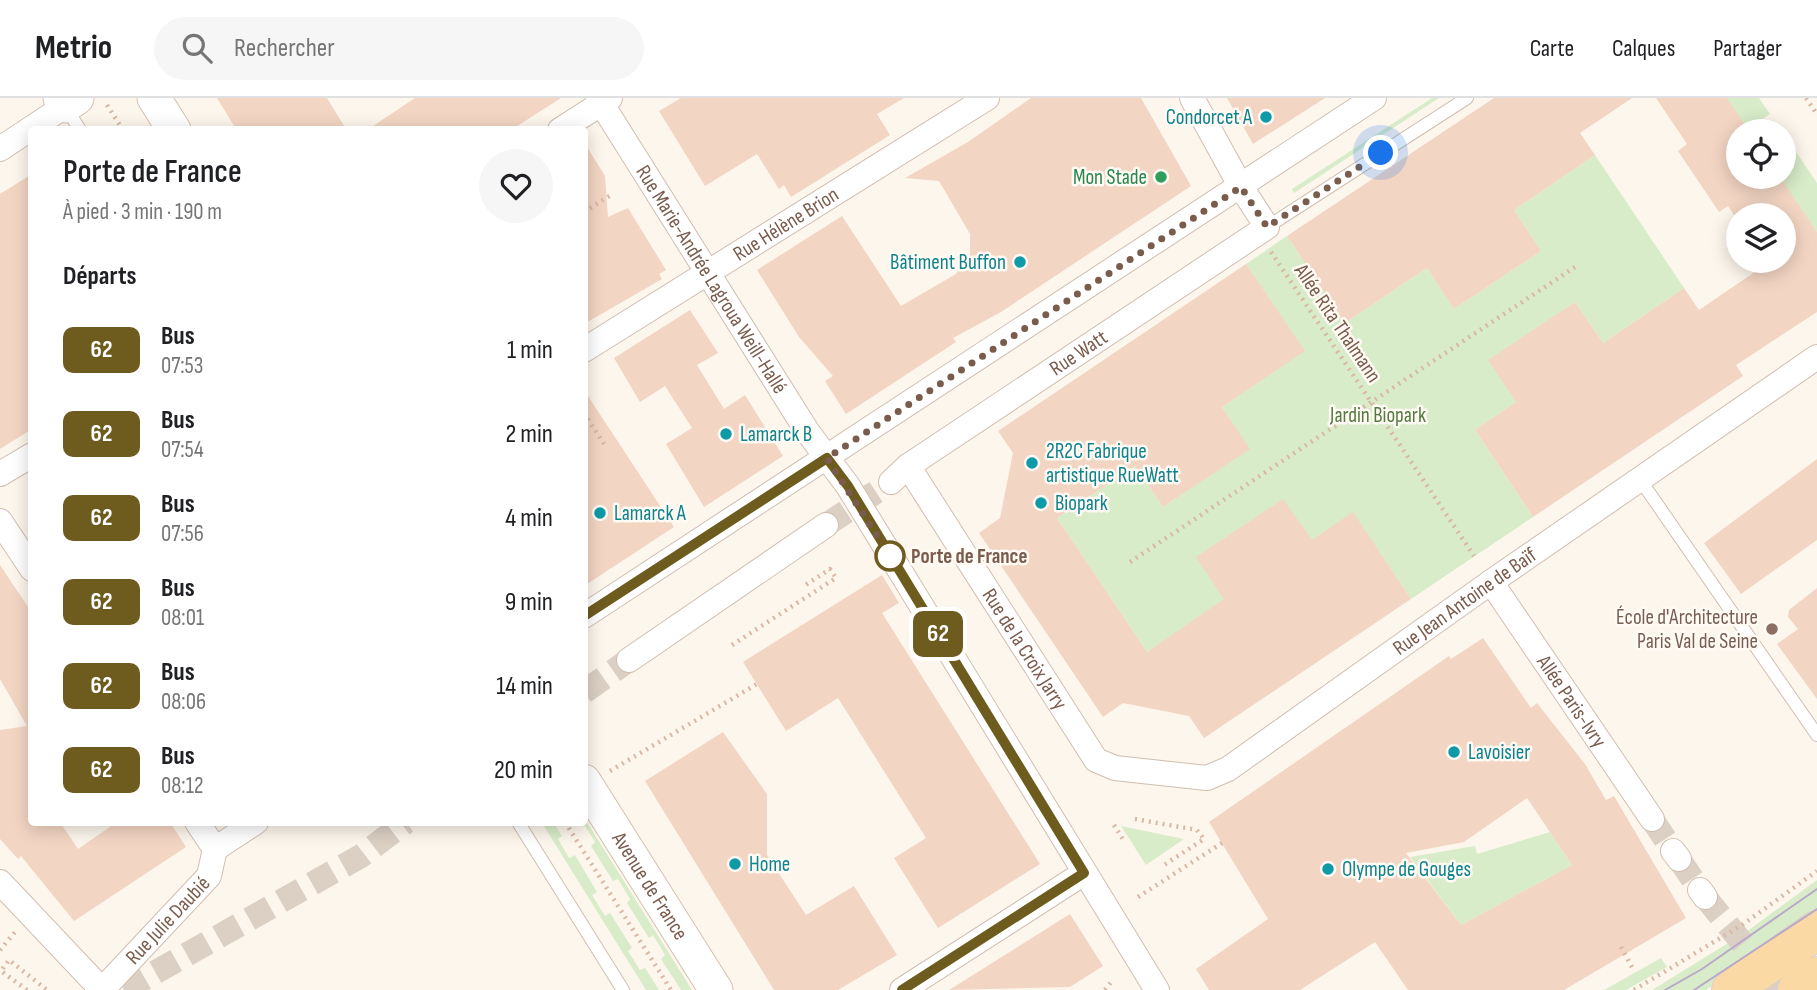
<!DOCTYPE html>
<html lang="fr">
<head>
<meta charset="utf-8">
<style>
  body { margin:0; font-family:"Sofia Sans Condensed",sans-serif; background:#f6f6f6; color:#202124; height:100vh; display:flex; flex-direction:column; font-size:26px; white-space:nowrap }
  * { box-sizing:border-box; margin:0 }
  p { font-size:23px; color:#757577 }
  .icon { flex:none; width:38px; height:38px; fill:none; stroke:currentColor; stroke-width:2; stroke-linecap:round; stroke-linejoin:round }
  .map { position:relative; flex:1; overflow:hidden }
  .details { position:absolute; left:28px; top:28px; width:560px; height:700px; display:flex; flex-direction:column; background:#fff; border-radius:7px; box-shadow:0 4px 18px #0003 }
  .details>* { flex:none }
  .badge { padding:0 14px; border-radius:10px; font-size:24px; line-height:46px }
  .controls { position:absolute; left:1726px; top:21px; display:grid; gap:14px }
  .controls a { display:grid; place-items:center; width:70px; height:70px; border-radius:50%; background:#fff; box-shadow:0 4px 18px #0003; font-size:35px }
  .you { position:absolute; width:35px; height:35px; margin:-18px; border:5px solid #fff; border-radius:50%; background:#1a73e8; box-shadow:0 0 0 10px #1a73e833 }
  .map>.badge { position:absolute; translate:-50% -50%; box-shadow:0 0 0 4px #fff }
  h2 { padding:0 35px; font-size:26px; line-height:63px }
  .round { display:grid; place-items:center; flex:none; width:74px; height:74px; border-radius:37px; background:#f6f6f6 }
  .summary { display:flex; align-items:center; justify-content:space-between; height:119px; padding:0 35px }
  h1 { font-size:33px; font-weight:600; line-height:52px }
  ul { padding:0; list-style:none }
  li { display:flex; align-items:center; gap:21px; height:84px; padding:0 35px }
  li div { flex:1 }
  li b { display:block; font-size:26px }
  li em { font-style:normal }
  li .badge { min-width:77px; font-weight:700; text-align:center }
  header { display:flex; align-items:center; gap:42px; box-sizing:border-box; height:98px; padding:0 35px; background:#fff; border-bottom:2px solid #e0e0e0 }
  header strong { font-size:33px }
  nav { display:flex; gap:38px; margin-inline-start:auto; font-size:24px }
  .search { width:490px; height:63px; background:#f6f6f6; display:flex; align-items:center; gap:18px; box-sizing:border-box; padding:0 24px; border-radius:38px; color:#757577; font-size:26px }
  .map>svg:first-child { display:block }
</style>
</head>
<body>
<header>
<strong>Metrio</strong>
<div class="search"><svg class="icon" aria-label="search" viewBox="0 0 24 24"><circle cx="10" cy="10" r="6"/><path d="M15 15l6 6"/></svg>Rechercher</div>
<nav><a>Carte</a><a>Calques</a><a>Partager</a></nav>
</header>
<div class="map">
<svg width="1817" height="892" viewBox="0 0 1817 892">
  <rect width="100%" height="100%" fill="#fdf6ec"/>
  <path fill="#d8ecc9" d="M1432 0H1439L1294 95 1292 91Z
    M1726 0H1759L1770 16 1747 31Z
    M1790 45 1817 85V134L1779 79H1783V50Z
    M1595 57 1684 190 1603 245 1575 204 1489 262 1516 304 1475 332 1533 419 1411 501 1353 415 1147 554 1057 420 1135 368 1163 409 1249 351 1222 309 1304 253 1246 166 1287 138 1345 225 1427 170 1454 211 1541 153 1514 112Z
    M585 721 692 892H681L661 861 665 857 653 837 649 840 627 805 630 801 618 781 613 783 591 748 595 744 583 725Z
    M542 725H554L562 738 558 741 569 760 575 757 597 794 592 797 605 818 610 815 632 850 628 853 640 872 645 870 659 892H646Z
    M1121 728 1184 741 1146 767Z
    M1550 734 1572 767 1461 827 1410 759 1475 748 1477 756Z
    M1817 782V817L1706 892H1652L1746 834Z
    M1661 860 1667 869 1626 892H1604Z"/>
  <path fill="#f3d5c3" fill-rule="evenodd" d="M217 0H327L346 31H236Z
    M415 0H561L511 32H367Z
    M681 0H904L877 16 890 37 791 99 784 87 779 91 757 56 705 88 659 13Z
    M1031 0H1141L1191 88 1001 214 953 240 956 244 846 316 825 283 833 278 799 239 757 172 842 118 901 208 956 176 970 156V136L939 83 905 80 968 44Z
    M1227 0H1325L1253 46Z
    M1494 0H1632L1580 35 1595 57 1514 112 1541 153 1454 211 1427 170 1345 225 1287 138Z
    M1656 0H1727L1749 33H1738V79H1780L1817 134V214L1736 267 1743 278 1533 419 1475 332 1516 304 1488 262 1575 204 1603 245 1684 190 1699 212 1771 163H1783V117H1734L1728 108 1719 114 1678 53 1687 46Z
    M584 44 605 78 608 119 628 110 666 172 659 176 662 181 584 226Z
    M32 76V331L0 351V96Z
    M1246 166 1305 253 1222 309 1250 351 1163 409 1135 368 1057 420 1147 554 1224 501 1196 459 1283 401 1312 442 1353 414 1411 501 1204 640 1189 618 1123 605 1103 619 979 435 1000 420 1013 355 998 333Z
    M690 212 718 255 697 267 724 311 745 297 783 358 704 409 666 346 692 330 665 288 640 304 614 260Z
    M584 292 674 429 584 488Z
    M1817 361V442L1741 496 1704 445Z
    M0 467 32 515V724H60L78 751 117 724H170L186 749 74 823 21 758 18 761 0 741V632L27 628 0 581Z
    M882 477 899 505 882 515 1040 766 938 830 894 760 926 740 838 600 786 633 743 564Z
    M1817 490V601L1777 546 1798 531 1788 519 1789 512Z
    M1483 540 1531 610 1537 605 1585 666 1606 702 1614 698 1686 820 1564 892H1408L1375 844 1300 892H1209L1196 871 1268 821 1209 724 1449 558 1451 561ZM1527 700 1572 767 1461 827 1406 755 1464 744Z
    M723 634 767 696V757L806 817 854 788 897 857 838 892H774L645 683Z
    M1070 816 1103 868 1070 889 949 892Z"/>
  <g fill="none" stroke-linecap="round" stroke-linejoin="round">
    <path stroke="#dcd0c4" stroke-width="24" stroke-dasharray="24 12" stroke-linecap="butt" d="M826 427 891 384
      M584 594 629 562
      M1652 721 1673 753
      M1679 761 1700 792
      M1705 799 1781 892
      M124 892 361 758 406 724"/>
    <defs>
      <path id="lane" d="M65 8 80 32
        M1267 129 1467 0
        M1641 383 1817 637
        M518 724 623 892"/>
      <g id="street">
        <path id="s1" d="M598 0 807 333 848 388 1157 892"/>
        <path d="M560 32 610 0"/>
        <path d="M0 51 65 8"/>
        <path id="s2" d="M584 252 987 0"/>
        <path id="s3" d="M908 368 1096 662 1115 670 1207 680 1228 671 1491 484 1817 259"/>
        <path d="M0 376 32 357"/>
        <path id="s4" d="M891 384 908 368 1267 129 1241 89 1192 0"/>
        <path d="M0 423 32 471"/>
        <path id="s5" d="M1491 484 1652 721"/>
        <path d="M584 518 1374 0"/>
        <path d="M629 562 826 427"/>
        <path d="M197 724 215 751"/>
        <path d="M1673 753 1679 761"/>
        <path d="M0 784 102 892"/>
        <path d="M1700 792 1705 799"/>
        <path id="s6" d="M102 892 209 778 215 751 256 724"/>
        <path d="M902 892 1084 775"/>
      </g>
      <g id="secondary">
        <path d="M60 0 65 8 77 0"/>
        <path d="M154 0 174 32"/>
        <path id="s7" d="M584 683 716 892"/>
      </g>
      <path id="primary" d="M1731 892 1817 832
        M1797 892 1817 878"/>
    </defs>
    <use href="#lane" stroke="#d1beb0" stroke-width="14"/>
    <use href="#street" stroke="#d1beb0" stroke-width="26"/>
    <use href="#secondary" stroke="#d6c0b0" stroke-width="35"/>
    <use href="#primary" stroke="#dad1cd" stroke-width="40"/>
    <path stroke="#d9b8a5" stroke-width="4.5" stroke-dasharray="2 5" stroke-linecap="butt" d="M1806 0 1817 16
      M107 7 123 32
      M584 114 611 97
      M1271 154 1474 458
      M584 315 606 349
      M1130 464 1575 169
      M732 547 836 480 830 471 804 488
      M610 673 757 586
      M1135 721 1197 732 1204 741 1164 767
      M565 724 671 892
      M1114 727 1124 743
      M1138 799 1222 745
      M1621 849 1633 871
      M0 852 15 834
      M27 892 1 873 9 862 47 892
      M1105 892 1112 883
      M1634 892 1742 827 1817 773"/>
    <use href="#lane" stroke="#fff" stroke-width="12"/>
    <use href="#street" stroke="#fff" stroke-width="24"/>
    <use href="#secondary" stroke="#fff" stroke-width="33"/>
    <use href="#primary" stroke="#fbd9a5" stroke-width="38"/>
    <path stroke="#b9a8c9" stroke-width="2" d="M1665 892 1702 871 1817 791
      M1694 892 1817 811"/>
  </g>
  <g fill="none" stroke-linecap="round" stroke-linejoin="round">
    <defs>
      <path id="line" d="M584 518 827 360 848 388 1084 775 902 892"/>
    </defs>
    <use href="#line" stroke="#fff" stroke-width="16"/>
    <use href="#line" stroke="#6e5b1e" stroke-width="10"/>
    <path stroke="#7a5c4d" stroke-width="7" stroke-dasharray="0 12.6" d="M890 458 827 360 1241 89 1267 129 1381 55"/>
  </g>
  <g fill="#0f9aa8" stroke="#fffaf3" stroke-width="2.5">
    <circle cx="1266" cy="19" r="7"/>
    <circle cx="1020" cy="164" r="7"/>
    <circle cx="726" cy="336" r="7"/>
    <circle cx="1032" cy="365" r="7"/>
    <circle cx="1041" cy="405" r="7"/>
    <circle cx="600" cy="415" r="7"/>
    <circle cx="1454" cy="654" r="7"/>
    <circle cx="735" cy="766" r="7"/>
    <circle cx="1328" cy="771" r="7"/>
  </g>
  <circle fill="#2e9e5b" stroke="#fffaf3" stroke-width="2.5" cx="1161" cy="79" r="7"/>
  <circle fill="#fff" stroke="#6e5b1e" stroke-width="3.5" cx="890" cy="458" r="14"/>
  <circle fill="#8d6e63" stroke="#fffaf3" stroke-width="2.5" cx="1772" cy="531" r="7"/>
  <g text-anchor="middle" stroke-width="5" stroke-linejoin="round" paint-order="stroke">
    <g font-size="21" fill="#0d838f" stroke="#fffaf3" text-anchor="start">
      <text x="1252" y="26" text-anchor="end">Condorcet A</text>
      <text x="1006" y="171" text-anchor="end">Bâtiment Buffon</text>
      <text x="740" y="343">Lamarck B</text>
      <text x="1046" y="360">2R2C Fabrique<tspan x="1046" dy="24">artistique RueWatt</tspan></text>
      <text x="1055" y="412">Biopark</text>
      <text x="614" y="422">Lamarck A</text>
      <text x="1468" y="661">Lavoisier</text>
      <text x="749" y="773">Home</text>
      <text x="1342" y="778">Olympe de Gouges</text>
    </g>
    <g font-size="21" fill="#27864d" stroke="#fffaf3" text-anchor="end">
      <text x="1147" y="86">Mon Stade</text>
    </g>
    <g font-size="21" fill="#7a5c4d" stroke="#fffaf3">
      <text dy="7" stroke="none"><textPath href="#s2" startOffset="238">Rue Hélène Brion</textPath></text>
      <text dy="7" stroke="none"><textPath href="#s1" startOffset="214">Rue Marie-Andrée Lagroua Weill-Hallé</textPath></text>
      <text transform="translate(1338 225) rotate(56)" y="7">Allée Rita Thalmann</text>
      <text dy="7" stroke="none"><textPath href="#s4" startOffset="228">Rue Watt</textPath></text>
      <text dy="7" stroke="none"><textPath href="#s3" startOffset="775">Rue Jean Antoine de Baïf</textPath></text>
      <text dy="7" stroke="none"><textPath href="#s3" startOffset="217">Rue de la Croix Jarry</textPath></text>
      <text dy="7" stroke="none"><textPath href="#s5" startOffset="144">Allée Paris-Ivry</textPath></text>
      <text dy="7" stroke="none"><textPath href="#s7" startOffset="124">Avenue de France</textPath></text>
      <text dy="7" stroke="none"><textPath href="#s6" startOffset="96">Rue Julie Daubié</textPath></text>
    </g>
    <g font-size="21" fill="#537a41" stroke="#fffaf3">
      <text x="1378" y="324">Jardin Biopark</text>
    </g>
    <g font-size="21" font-weight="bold" fill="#7a5c4d" stroke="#fffaf3" text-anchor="start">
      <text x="911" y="465">Porte de France</text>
    </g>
    <g font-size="21" fill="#785e54" stroke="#fffaf3" text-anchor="end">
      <text x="1758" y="526">École d'Architecture<tspan x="1758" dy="24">Paris Val de Seine</tspan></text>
    </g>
  </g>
</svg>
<div class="controls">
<a><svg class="icon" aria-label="locate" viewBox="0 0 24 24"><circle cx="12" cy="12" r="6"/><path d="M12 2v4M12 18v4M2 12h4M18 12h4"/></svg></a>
<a><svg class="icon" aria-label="layers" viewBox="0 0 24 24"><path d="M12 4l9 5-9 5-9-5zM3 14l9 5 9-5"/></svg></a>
</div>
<div class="you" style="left:1381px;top:55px"></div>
<b class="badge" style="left:938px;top:536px;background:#6e5b1e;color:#fff">62</b>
<section class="details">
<div class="summary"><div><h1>Porte de France</h1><p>À pied · 3 min · 190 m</p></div><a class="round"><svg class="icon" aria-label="heart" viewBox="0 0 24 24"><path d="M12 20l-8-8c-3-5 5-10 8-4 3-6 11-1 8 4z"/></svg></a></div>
<h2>Départs</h2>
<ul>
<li><span class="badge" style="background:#6e5b1e;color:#fff">62</span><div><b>Bus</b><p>07:53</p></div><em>1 min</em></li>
<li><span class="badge" style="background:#6e5b1e;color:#fff">62</span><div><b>Bus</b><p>07:54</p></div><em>2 min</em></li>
<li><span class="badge" style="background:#6e5b1e;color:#fff">62</span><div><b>Bus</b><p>07:56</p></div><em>4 min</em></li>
<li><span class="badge" style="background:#6e5b1e;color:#fff">62</span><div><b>Bus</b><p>08:01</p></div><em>9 min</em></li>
<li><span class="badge" style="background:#6e5b1e;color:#fff">62</span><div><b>Bus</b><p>08:06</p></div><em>14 min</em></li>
<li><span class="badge" style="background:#6e5b1e;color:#fff">62</span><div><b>Bus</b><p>08:12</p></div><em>20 min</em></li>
</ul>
</section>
</div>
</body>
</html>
